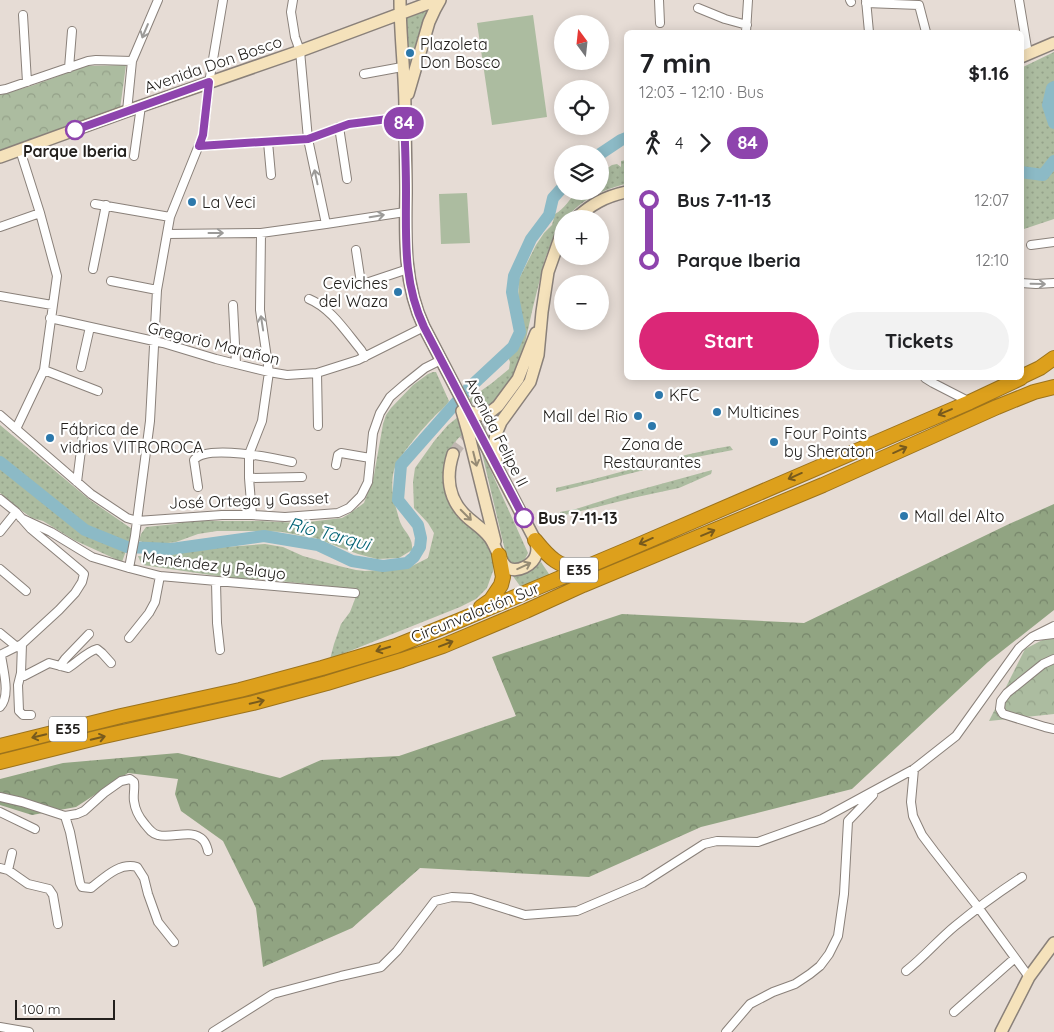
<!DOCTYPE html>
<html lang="en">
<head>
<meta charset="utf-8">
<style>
  body { margin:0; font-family:Quicksand,sans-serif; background:#f2f2f2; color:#202124; height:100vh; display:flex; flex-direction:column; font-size:19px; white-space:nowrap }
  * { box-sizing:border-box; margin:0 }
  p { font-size:16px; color:#757577 }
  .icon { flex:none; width:28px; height:28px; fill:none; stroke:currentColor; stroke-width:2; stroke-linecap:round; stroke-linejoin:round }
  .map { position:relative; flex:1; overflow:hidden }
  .panel { position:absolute; left:624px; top:30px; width:400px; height:350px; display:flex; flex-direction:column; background:#fff; border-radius:8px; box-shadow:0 2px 12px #0003 }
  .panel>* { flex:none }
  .badge { padding:0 10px; border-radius:16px; font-size:18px; line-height:32px }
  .needle { width:32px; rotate:345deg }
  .controls { position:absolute; left:554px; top:15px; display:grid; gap:10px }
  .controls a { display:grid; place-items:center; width:55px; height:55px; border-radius:50%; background:#fff; box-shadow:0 2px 12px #0003; font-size:25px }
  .scale { position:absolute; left:15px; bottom:12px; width:100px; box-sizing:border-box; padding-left:5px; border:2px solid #23201d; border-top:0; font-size:14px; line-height:18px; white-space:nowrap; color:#23201d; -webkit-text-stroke:4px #fff; paint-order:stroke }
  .map>.badge { position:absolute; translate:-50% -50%; box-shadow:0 0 0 2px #fff }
  .legs { display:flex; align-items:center; gap:8px; height:55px; padding:0 15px; font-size:16px }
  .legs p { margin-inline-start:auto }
  .headline { display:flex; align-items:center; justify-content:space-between; height:85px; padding:0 15px }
  h1 { font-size:28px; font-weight:800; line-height:38px }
  .primary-button { display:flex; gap:10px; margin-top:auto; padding:10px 15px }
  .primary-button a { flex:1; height:58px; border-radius:30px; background:#db2777; color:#fff; font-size:20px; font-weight:800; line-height:58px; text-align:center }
  .primary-button a+a { background:#f2f2f2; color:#202124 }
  ul { padding:0 15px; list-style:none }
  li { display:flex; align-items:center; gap:18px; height:60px; font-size:19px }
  li i { display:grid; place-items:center; width:8px; height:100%; margin:0 6px; background:currentColor }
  li i::after { content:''; width:12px; height:12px; margin:-6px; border:4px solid; border-radius:50%; background:#fff }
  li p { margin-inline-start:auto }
  li:first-child i { background:linear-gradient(#0000 50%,currentColor 0) }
  li:last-child i { background:linear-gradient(currentColor 50%,#0000 0) }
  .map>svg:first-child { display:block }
</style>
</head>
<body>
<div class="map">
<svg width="1054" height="1032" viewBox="0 0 1054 1032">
  <defs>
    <pattern id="grass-dots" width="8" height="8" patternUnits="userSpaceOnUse" patternTransform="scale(1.25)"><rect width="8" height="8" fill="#acbca0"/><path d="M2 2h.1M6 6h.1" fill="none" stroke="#94a189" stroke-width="1.8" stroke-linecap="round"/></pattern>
    <pattern id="forest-crowns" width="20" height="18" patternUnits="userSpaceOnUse" patternTransform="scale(1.25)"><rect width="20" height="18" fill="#91a482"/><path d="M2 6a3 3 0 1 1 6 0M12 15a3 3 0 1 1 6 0" fill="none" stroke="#76856a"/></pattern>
    <pattern id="park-crowns" width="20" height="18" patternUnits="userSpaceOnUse" patternTransform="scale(1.25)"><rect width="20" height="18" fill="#acbca0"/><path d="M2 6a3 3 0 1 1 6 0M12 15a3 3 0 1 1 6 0" fill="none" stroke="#94a189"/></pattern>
  </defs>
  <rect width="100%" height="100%" fill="#e6dcd5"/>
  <path fill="url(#grass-dots)" d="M430 6 405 90 404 16Z
    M1054 52V219L1021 230V68Z
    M626 160V184C606 188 578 201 566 219H562V224L553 238 545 259 533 307 523 352 516 374 501 397 489 408 481 410 468 400 492 383 509 369 510 362 505 349 522 324 518 299 519 279 536 245 544 233 552 225 555 214C564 209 570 199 577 191H600V173L612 165 617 164 621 167V161Z
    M433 372H436L449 401C445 408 438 412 433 418 423 428 398 457 394 470 391 482 392 496 396 508 398 514 399 521 402 526 407 534 413 539 412 550L399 558 377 559 358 554 315 538 282 532 265 531H217L198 534 176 542 160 544H150L139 541 141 534 146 527 175 524 186 521H260L300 523 342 518 349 514 364 503 370 486 374 475 383 424 386 415 391 408 413 385 428 374Z
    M458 417 463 435C449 442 448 466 445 479L484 534 494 558 493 571 487 588 476 599 460 607 330 659 334 644 341 624 350 612 355 599 356 589 259 579H238L143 565 141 563 138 556 156 557 167 556 186 550 265 544 283 547 303 556 339 566 356 570 365 571 408 568 428 558 434 533 428 523 414 508 413 482 415 468 435 440 448 425Z
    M0 425 90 500 132 529V534L122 562 74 540 43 521 32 518 22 511 0 493Z
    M730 446 733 450 665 463 644 470 556 492V488C567 485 579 483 590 480 637 468 682 454 730 446Z
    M481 449 528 553 523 563 516 565 507 559Z
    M712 470 711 474 679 488 637 497 561 516 560 512 576 509 617 496Z
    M541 562 551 577 520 586 510 572C524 572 531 572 541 562Z"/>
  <path fill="url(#forest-crowns)" d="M1054 504V610L988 662 852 789 701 827 589 877 420 868 352 928 263 967 256 908 223 841 181 811 175 794 178 779 128 773 76 807 32 815 0 805V779L63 763 178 753 280 778 321 760 399 756 516 716 492 657 622 614 804 623 1009 524Z"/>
  <path fill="url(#park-crowns)" d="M126 65 120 109 0 150V95L34 85 86 66Z
    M1054 634V714L989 721 1025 649Z"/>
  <path fill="#acbca0" d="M533 15 547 117 492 125 477 23Z
    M467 193 470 243 441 244 439 194Z"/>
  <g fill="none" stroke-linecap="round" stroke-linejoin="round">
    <path stroke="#8cbac6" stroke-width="12" d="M1054 87 1052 88 1048 105 1054 123
      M600 154 621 140 626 138
      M1021 172 1043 175 1054 161
      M0 462 85 530 127 547 171 549 264 536 318 545 352 561 383 566 407 563 414 557 420 547 421 538 418 525 398 500 401 465 469 388 513 347 520 332 512 292 514 276 531 239 549 215 553 198 562 188"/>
    <path stroke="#bfb6b0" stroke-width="11" stroke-dasharray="11 5.5" stroke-linecap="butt" d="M453 454 460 444 507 405"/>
    <defs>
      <path id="street" d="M293 0 291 12 295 37 300 51 308 139 326 224
        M659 0 660 23
        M850 0 851 2
        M866 0 869 32
        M1019 0 1028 54
        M866 3 919 5 926 32
        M698 8 725 19 747 25
        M23 15 27 82
        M746 32 748 0
        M69 68 72 31
        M364 74 402 67
        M0 90 6 89 88 61 96 60 132 61
        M127 111 132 61 158 0
        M339 127 347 179
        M268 142 271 175
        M199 146 308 139 349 124 404 117
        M134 156 141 106
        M95 204 170 217
        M0 227 40 213
        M167 234 261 233 326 224 405 212
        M1031 245 1054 242
        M356 250 361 283 363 284 408 269
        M93 269 106 205
        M111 281 157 290
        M1021 283 1036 284 1054 283
        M0 296 52 305
        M309 299C331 308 346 332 361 350L365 357
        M233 305 236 364
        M50 318 163 343 216 359 269 372 287 375 317 373 358 360 424 327
        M81 367 90 327
        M44 370 98 391
        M317 373 318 426
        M925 378 933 383 970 402
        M0 415 91 494 127 518 137 521 222 515H252L285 517 338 513 349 508 361 496 368 482 373 433 380 413 390 397 405 384 425 368 441 360
        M16 429 44 370 57 276 40 213 20 150
        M336 465 338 455 341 453 370 458
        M249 478 302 477
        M77 482 83 434
        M198 487 194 460C206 444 274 458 292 462
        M0 499 16 512 31 529 80 570 84 574 82 582 75 593 59 610 22 644 0 655
        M252 515 249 478V454L262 421 269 372 260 310 261 233
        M21 518 51 532 92 557 129 568 160 576 355 593
        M0 532 16 512
        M129 568 135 536 150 421 157 290 170 217 203 135 209 83 223 0
        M0 569 26 591
        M216 582 217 623 220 650
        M0 633 17 647
        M1037 636 1054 634
        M129 638 149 613 155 602 160 576
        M22 644 21 673 24 676 49 663 68 668C78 662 86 652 97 649L102 653 111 663
        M1054 659 1043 664 1007 693 1001 701 1000 709 1003 714 1045 727 1054 729
        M60 666 65 659 89 634
        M21 673 18 685 19 711 23 715H31
        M0 707C11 696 3 670 1 655
        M914 769 911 802 913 816 922 835 934 851 978 907 1029 977
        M0 797 22 802 65 816 77 814 84 811 104 793 121 781 130 779 134 782C135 789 133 795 134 801 135 809 139 817 144 823 148 828 152 834 158 835 172 839 192 828 203 840 206 843 207 847 208 851
        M0 812 35 829
        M65 816 70 832 80 883 82 887 91 888C104 878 119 862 137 867L144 878 148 894 158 922 174 942
        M0 868 8 870 28 884 49 889 53 895 58 924
        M8 870 12 853
        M906 971C924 957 938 940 955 926 977 908 999 892 1022 877
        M954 1012 1015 958
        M0 1027 29 1032
        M213 1032 273 994 341 976 381 967 397 951 435 901 452 897 471 898 525 915 577 911 643 883 704 844 717 841 758 842 822 819 914 769 956 736 1019 648 1032 637 1054 626
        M726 1032 750 1004 773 992 795 984 810 974 820 966 829 954 838 936 844 894 848 821 873 795"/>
      <path id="secondary" d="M400 0C400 37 405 73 405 110 405 138 406 166 406 193 405 239 404 285 424 327L535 540C537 545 538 549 536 555 533 565 518 573 508 568 500 563 496 546 490 538 484 529 473 523 465 515 448 498 446 476 453 454
        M1021 57 1054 43
        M408 94 429 22 435 9 440 0
        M0 157 127 111 300 51 437 0
        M575 219C592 204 604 197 626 192
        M462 411 468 432 495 541
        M467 411 482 415 489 413 498 406 518 379 536 333
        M496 460 494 446 496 434 501 422 530 382 538 355 542 312 548 272 562 232
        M1001 1032 1029 977 1054 943"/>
      <path id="highway" d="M1021 377 1040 368 1054 358
        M535 540C547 555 561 572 583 565
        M481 607 491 600 501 585 503 577 499 555
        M0 746 121 716 240 690 322 668 396 646 458 621 636 546 970 402 1021 378
        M0 762 100 737 253 703 327 683 402 660 443 646 526 611 583 585 823 485 997 407 1034 392 1054 387"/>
    </defs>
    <use href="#street" stroke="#8a817a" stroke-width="10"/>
    <use href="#secondary" stroke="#8a817a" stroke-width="14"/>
    <use href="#highway" stroke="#9c731c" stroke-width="16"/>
    <use href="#street" stroke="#fff" stroke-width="8"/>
    <use href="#secondary" stroke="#f5e2bb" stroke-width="11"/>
    <use href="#highway" stroke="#dda01c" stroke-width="14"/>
  </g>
  <defs><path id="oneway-shaft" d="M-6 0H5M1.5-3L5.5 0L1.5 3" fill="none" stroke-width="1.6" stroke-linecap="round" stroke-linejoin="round" transform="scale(1.25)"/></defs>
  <g stroke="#9c9b99">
    <use href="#oneway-shaft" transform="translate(145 31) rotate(113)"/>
    <use href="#oneway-shaft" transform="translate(316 177) rotate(-102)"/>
    <use href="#oneway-shaft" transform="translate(377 216) rotate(-9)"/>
    <use href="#oneway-shaft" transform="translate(216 233)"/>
    <use href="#oneway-shaft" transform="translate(1038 284) rotate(1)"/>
    <use href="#oneway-shaft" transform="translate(262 323) rotate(-99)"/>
  </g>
  <g stroke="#775a1d">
    <use href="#oneway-shaft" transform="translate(945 412) rotate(157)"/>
    <use href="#oneway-shaft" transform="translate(900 450) rotate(-24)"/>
    <use href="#oneway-shaft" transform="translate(795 476) rotate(156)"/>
    <use href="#oneway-shaft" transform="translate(708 533) rotate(-23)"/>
    <use href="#oneway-shaft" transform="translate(646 541) rotate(156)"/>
    <use href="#oneway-shaft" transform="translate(446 644) rotate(-21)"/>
    <use href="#oneway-shaft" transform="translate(383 649) rotate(163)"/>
    <use href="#oneway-shaft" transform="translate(257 702) rotate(-14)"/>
    <use href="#oneway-shaft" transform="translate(39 736) rotate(166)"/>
    <use href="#oneway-shaft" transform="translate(98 738) rotate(-13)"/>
  </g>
  <g stroke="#968b74">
    <use href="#oneway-shaft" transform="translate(475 459) rotate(76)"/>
    <use href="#oneway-shaft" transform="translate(466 515) rotate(45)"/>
    <use href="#oneway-shaft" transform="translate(524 566) rotate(-25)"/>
  </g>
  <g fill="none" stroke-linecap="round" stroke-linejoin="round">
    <defs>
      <path id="line-1" d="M75 130 209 82 203 135 199 146 308 139 349 124 404 117C405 142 406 166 406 191 406 239 403 282 424 327L524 518"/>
    </defs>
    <use href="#line-1" stroke="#fff" stroke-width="11"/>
    <use href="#line-1" stroke="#8e44ad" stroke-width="8"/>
  </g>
  <g fill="#2c78ab" stroke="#fff" stroke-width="2">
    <circle cx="410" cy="53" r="5"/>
    <circle cx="192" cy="202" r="5"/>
    <circle cx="398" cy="292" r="5"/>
    <circle cx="659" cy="395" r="5"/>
    <circle cx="717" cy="412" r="5"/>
    <circle cx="638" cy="416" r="5"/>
    <circle cx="652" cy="426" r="5"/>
    <circle cx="50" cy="438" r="5"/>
    <circle cx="774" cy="442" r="5"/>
    <circle cx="904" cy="516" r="5"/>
  </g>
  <g fill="#fff" stroke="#8e44ad" stroke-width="2.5">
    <circle cx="75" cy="130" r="9"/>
    <circle cx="524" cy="518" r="9"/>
  </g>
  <g text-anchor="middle" stroke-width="4.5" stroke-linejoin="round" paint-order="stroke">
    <g fill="#fff" stroke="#656361" stroke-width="1">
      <rect x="560" y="557.5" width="38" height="25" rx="4"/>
      <rect x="49" y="716.5" width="38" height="25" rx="4"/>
    </g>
    <g font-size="15" font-weight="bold" fill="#23201d">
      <text x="579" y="575">E35</text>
      <text x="68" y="734">E35</text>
    </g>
    <g font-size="16" fill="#23201d" stroke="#fff" text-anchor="start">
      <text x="420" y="50">Plazoleta<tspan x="420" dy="18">Don Bosco</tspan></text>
      <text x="202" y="208">La Veci</text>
      <text x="388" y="289" text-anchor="end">Ceviches<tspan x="388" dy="18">del Waza</tspan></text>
      <text x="669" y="401">KFC</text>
      <text x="727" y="418">Multicines</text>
      <text x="628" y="422" text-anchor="end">Mall del Rio</text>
      <text x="60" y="435">Fábrica de<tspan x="60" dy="18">vidrios VITROROCA</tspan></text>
      <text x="784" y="439">Four Points<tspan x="784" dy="18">by Sheraton</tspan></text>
      <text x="652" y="450" text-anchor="middle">Zona de<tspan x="652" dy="18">Restaurantes</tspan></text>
      <text x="914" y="522">Mall del Alto</text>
    </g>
    <g font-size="16" fill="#23201d" stroke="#fff">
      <text transform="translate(213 64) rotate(-19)" y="6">Avenida Don Bosco</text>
      <text transform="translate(214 343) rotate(14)" y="6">Gregorio Marañon</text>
      <text transform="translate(497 432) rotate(63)" y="6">Avenida Felipe II</text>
      <text transform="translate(249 500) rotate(-2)" y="6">José Ortega y Gasset</text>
      <text transform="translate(214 565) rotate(7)" y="6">Menéndez y Pelayo</text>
      <text transform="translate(475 612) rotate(-22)" y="6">Circunvalación Sur</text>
    </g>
    <g font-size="16" font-weight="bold" fill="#23201d" stroke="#fff">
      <text x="75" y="157">Parque Iberia</text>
      <text x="538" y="524" text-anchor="start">Bus 7-11-13</text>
    </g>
    <g font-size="18" font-style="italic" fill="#006274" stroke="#fff">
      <text transform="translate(329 534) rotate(15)" y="6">Río Tarqui</text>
    </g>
  </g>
</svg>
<div class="controls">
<a><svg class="needle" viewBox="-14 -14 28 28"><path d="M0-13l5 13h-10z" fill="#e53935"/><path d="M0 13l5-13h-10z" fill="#757577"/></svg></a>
<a><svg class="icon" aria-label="locate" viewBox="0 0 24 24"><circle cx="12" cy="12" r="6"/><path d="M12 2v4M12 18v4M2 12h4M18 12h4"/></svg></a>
<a><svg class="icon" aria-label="layers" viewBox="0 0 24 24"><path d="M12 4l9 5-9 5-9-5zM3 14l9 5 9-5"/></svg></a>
<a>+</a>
<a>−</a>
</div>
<div class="scale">100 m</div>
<b class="badge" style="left:404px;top:123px;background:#8e44ad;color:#fff">84</b>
<section class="panel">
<div class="headline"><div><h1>7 min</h1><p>12:03 – 12:10 · Bus</p></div><b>$1.16</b></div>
<div class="legs"><svg class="icon" aria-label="walk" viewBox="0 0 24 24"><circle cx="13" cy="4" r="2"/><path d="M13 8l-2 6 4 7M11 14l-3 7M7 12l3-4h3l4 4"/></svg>4<svg class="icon" aria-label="forward" viewBox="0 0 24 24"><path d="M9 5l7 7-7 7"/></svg><b class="badge" style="background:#8e44ad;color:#fff">84</b></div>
<ul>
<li><i style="color:#8e44ad"></i><b>Bus 7-11-13</b><p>12:07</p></li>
<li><i style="color:#8e44ad"></i><b>Parque Iberia</b><p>12:10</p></li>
</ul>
<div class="primary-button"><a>Start</a><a>Tickets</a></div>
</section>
</div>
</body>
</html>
